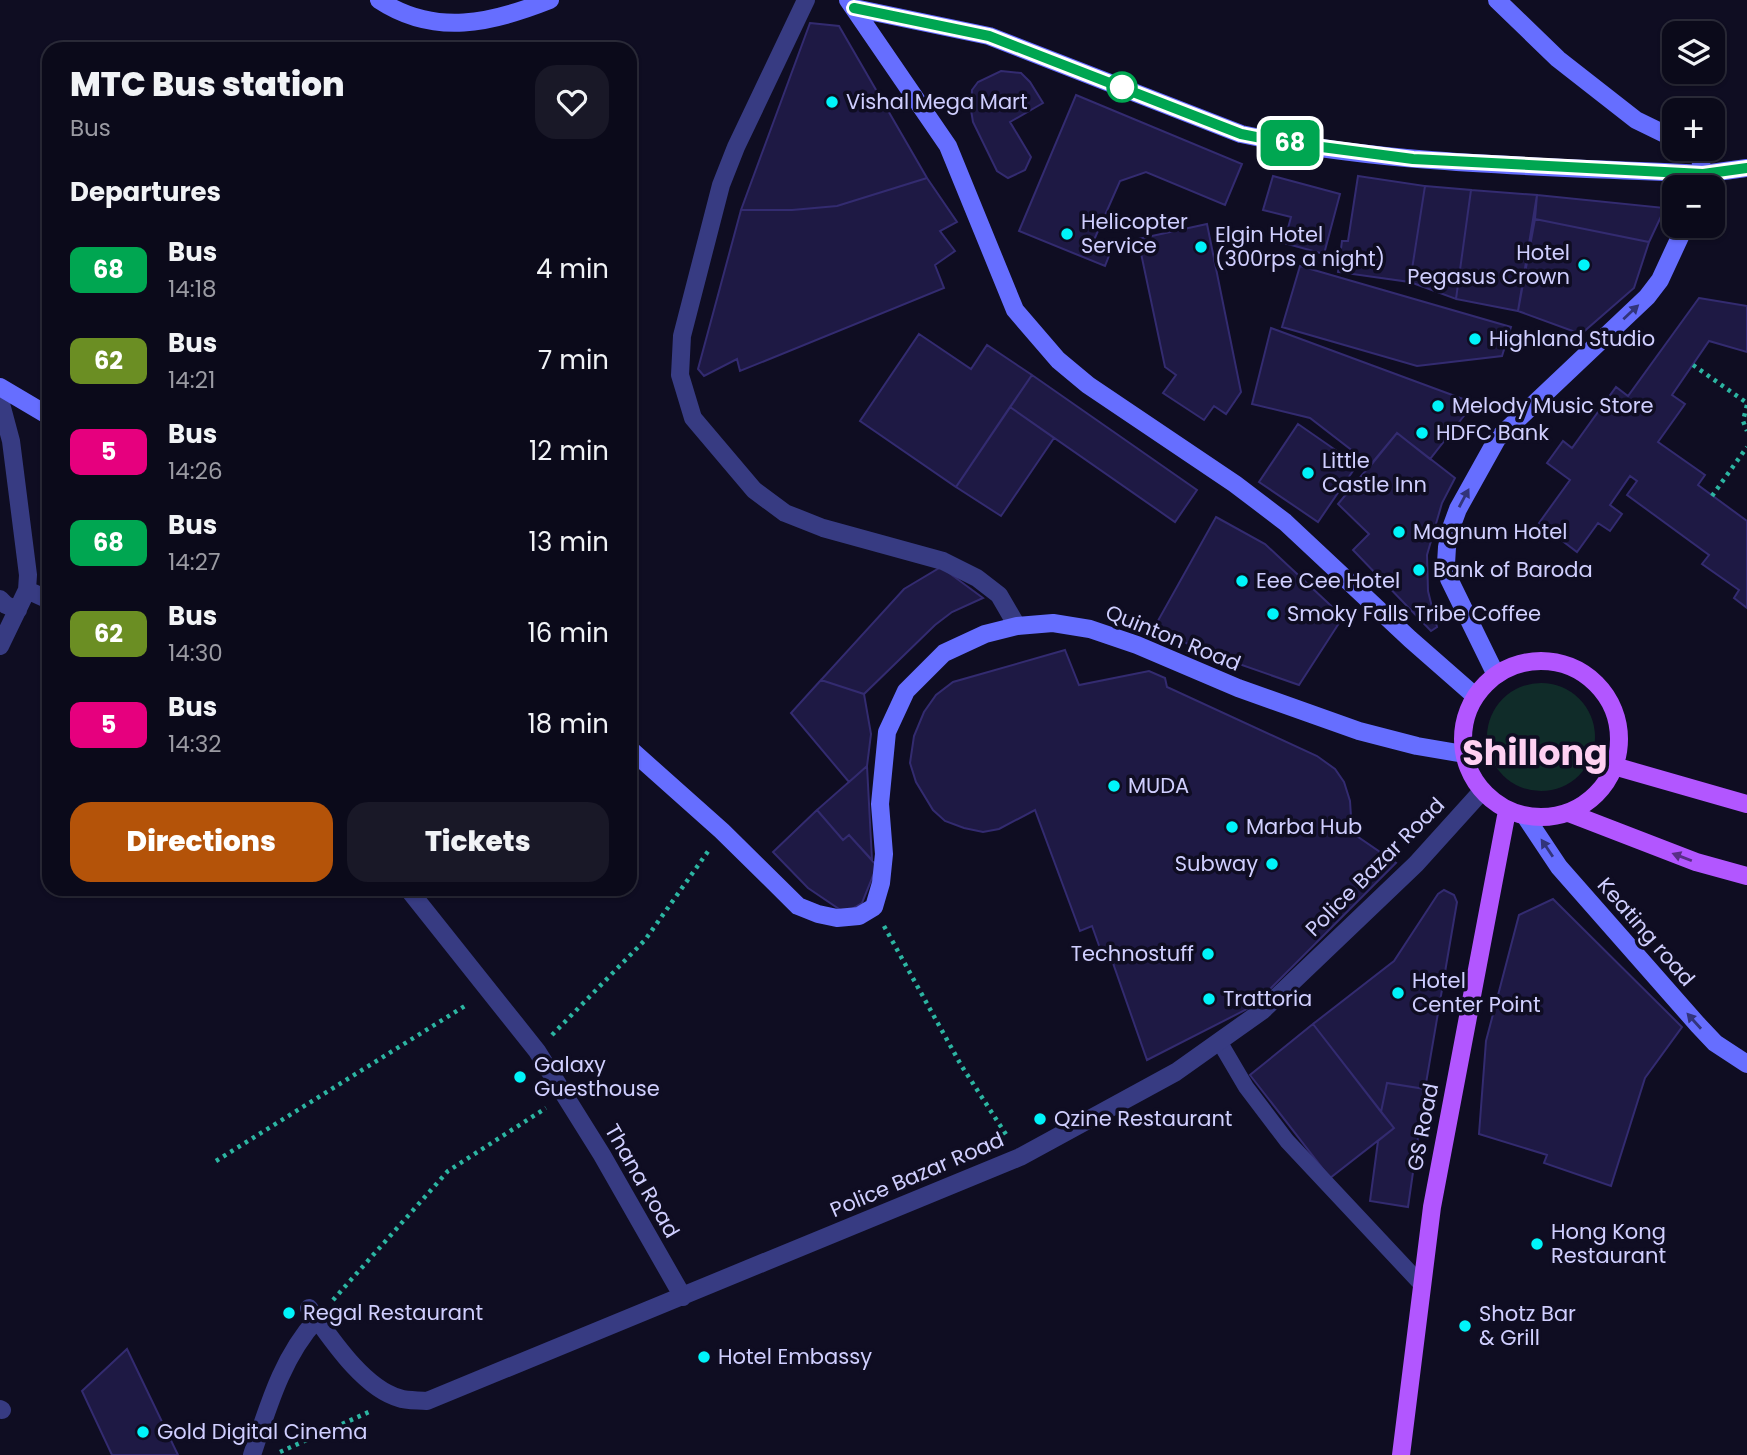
<!DOCTYPE html>
<html lang="en">
<head>
<meta charset="utf-8">
<style>
  body { margin:0; font-family:Poppins,sans-serif; background:#191827; color:#f1f3f6; height:100vh; display:flex; flex-direction:column; font-size:26px; white-space:nowrap }
  * { box-sizing:border-box; margin:0 }
  p { font-size:23px; color:#9a9aa2 }
  .icon { flex:none; width:38px; height:38px; fill:none; stroke:currentColor; stroke-width:2; stroke-linecap:round; stroke-linejoin:round }
  .map { position:relative; flex:1; overflow:hidden }
  .drawer { position:absolute; left:42px; top:42px; width:595px; height:854px; display:flex; flex-direction:column; background:#0b0a1a; border-radius:21px; box-shadow:0 2px 5px #0004,0 0 0 2px #2b2b39 }
  .drawer>* { flex:none }
  .badge { padding:0 14px; border-radius:10px; font-size:24px; line-height:46px }
  .controls { position:absolute; left:1662px; top:21px; display:grid; gap:14px }
  .controls a { display:grid; place-items:center; width:63px; height:63px; border-radius:14px; background:#0b0a1a; box-shadow:0 2px 5px #0004,0 0 0 2px #2b2b39; font-size:35px }
  .map>.badge { position:absolute; translate:-50% -50%; box-shadow:0 0 0 4px #fff }
  h2 { padding:0 28px; font-size:26px; line-height:63px }
  .round { display:grid; place-items:center; flex:none; width:74px; height:74px; border-radius:21px; background:#191827 }
  .head { display:flex; align-items:center; justify-content:space-between; height:119px; padding:0 28px }
  h1 { font-size:33px; font-weight:800; line-height:52px }
  .primary-button { display:flex; gap:14px; margin-top:auto; padding:14px 28px }
  .primary-button a { flex:1; height:80px; border-radius:21px; background:#b45309; color:#fff; font-size:28px; font-weight:800; line-height:80px; text-align:center }
  .primary-button a+a { background:#191827; color:#f1f3f6 }
  ul { padding:0; list-style:none }
  li { display:flex; align-items:center; gap:21px; height:91px; padding:0 28px }
  li div { flex:1 }
  li b { display:block; font-size:26px }
  li em { font-style:normal }
  li .badge { min-width:77px; font-weight:700; text-align:center }
  .map>svg:first-child { display:block }
</style>
</head>
<body>
<div class="map">
<svg width="1747" height="1455" viewBox="0 0 1747 1455">
  <rect width="100%" height="100%" fill="#0f0d22"/>
  <path fill="#102c29" d="M1487 737a54 54 0 1 1 108 0a54 54 0 1 1-108 0Z"/>
  <path fill="#1e1944" stroke="#332b70" stroke-width="2" d="M810 23 839 26 927 178 837 206 792 210H741Z
    M1001 71 1021 73 1030 82 1043 103 1010 122 1031 157 1025 170 1008 178 997 171 973 122 971 110 972 90 978 82Z
    M1076 95 1242 164 1225 205 1146 172 1120 181 1094 240 1112 248 1105 266 1019 231Z
    M1273 176 1340 194 1324 254 1284 243 1291 217 1263 210Z
    M1358 176 1425 186 1410 282 1338 272 1342 241H1348Z
    M927 178 957 222 940 231 955 251 935 265 944 288 740 371 737 359 704 376 698 369 741 210H792L837 206Z
    M1425 186 1471 190 1456 299 1410 282Z
    M1471 190 1537 195 1518 311 1456 299Z
    M1537 195 1665 208 1649 242 1535 219Z
    M1535 219 1649 242 1634 288 1581 334 1518 311Z
    M1207 224 1241 392 1226 414 1214 406 1204 420 1163 393 1176 375 1165 367 1138 239Z
    M1300 266 1511 327 1502 356 1417 366 1282 327Z
    M1699 298 1747 306V352L1709 341 1672 395 1685 404 1658 442 1705 475 1698 485 1747 521V608L1734 598 1739 590 1702 564 1709 555 1627 495 1637 481 1630 476 1610 505 1622 514 1610 531 1598 523 1577 552 1539 523 1570 480 1547 463 1563 441 1572 448 1616 387 1628 396Z
    M1271 328 1474 403 1430 459 1397 433 1371 465 1310 418 1252 404Z
    M919 334 971 369 987 345 1032 375 956 487 860 421Z
    M1032 375 1197 490 1175 522 1010 407Z
    M1010 407 1054 438 1001 516 956 487Z
    M1298 424 1357 465 1318 522 1259 482Z
    M1397 433 1455 478 1442 503 1427 555 1428 591 1437 627 1431 631 1353 550 1369 534 1338 504Z
    M1216 517 1265 544 1343 617 1299 685 1199 650 1155 626Z
    M941 567 983 598 952 612 935 625 864 694 821 680 904 589Z
    M1065 650 1079 685 1149 671 1165 678 1167 687 1317 756 1335 769 1344 782 1350 801 1351 817 1348 830 1396 863 1253 1006 1147 1060 1108 949 1101 951 1092 926 1080 931 1035 810 999 829 983 832 964 828 945 821 933 810 916 782 910 763 914 736 924 712 936 695 953 682Z
    M821 680 864 694 871 734 867 766 849 782 791 713Z
    M867 766 872 860 849 835 843 840 817 810Z
    M817 810 843 840 849 835 877 866 862 903 845 913 808 888 773 852Z
    M1444 890 1454 895 1457 902 1425 1089 1387 1083 1381 1112 1313 1024 1394 961 1438 894Z
    M1553 899 1682 1027 1645 1078 1611 1186 1544 1163 1547 1155 1479 1134 1486 1041 1519 915Z
    M1313 1024 1394 1128 1330 1178 1250 1075Z
    M1387 1083 1425 1089 1408 1207 1370 1201 1378 1141 1394 1128 1381 1112Z
    M127 1349 165 1428 178 1455H112L82 1391Z"/>
  <g fill="none" stroke-linecap="round" stroke-linejoin="round">
    <path stroke="#2cb5a2" stroke-width="4.5" stroke-dasharray="3.5 5" stroke-linecap="butt" d="M1693 365 1747 403
      M1747 405 1743 421 1747 431
      M1712 496 1747 447
      M884 926 961 1065 1007 1136
      M552 1035 645 940 709 850
      M216 1161 468 1004
      M333 1300 448 1171 546 1108
      M280 1452 371 1411"/>
    <path stroke="#373b82" stroke-width="16" d="M1219 1041 1246 1087 1287 1141 1422 1285"/>
    <path stroke="#373b82" stroke-width="18" d="M806 0 736 147 721 185 682 336 680 375 693 418 754 490 785 513 823 528 943 561 977 578 999 595 1017 626
      M0 400 11 441 28 575 27 590 0 646
      M27 590 49 600
      M0 599 6 605 18 610
      M408 889 537 1051 602 1155 683 1297
      M309 1308C330 1337 363 1388 399 1398 407 1401 418 1400 427 1401L1020 1157 1176 1072 1262 1011 1416 864 1482 791
      M0 1409 2 1410
      M252 1455C268 1407 282 1357 317 1319"/>
    <path stroke="#666eff" stroke-width="18" d="M379 0C435 37 492 23 550 0
      M848 0 948 146 1015 310 1058 360 1088 385 1235 484 1285 522 1410 639 1475 696
      M1497 0 1558 59 1636 120 1675 139
      M854 8 989 36 1241 134C1392 166 1549 166 1703 174L1747 168
      M1692 149C1705 160 1703 173 1698 187
      M0 387 49 416
      M1496 675 1449 579 1446 564 1447 547 1451 528 1458 509 1497 439 1647 297 1660 280 1685 226
      M630 749 722 831 798 906 818 914 837 918 859 916 874 907 881 883 884 854 880 804 887 732 906 691 944 653 985 634 1017 626 1053 623 1090 629 1137 645 1238 688 1359 731 1417 746 1464 754
      M1525 816 1559 867 1698 1025 1715 1043 1747 1064"/>
    <path stroke="#b256ff" stroke-width="18" d="M1463 739a78 78 0 1 1 156 0a78 78 0 1 1-156 0Z
      M1614 766 1747 804
      M1569 813 1696 862 1747 876
      M1401 1455 1432 1207 1507 811"/>
  </g>
  <defs><path id="oneway-solid" d="M-6-.8H1V-3.2L6.5 0L1 3.2V.8H-6Z" transform="scale(1.75)"/></defs>
  <g fill="#32347a">
    <use href="#oneway-solid" transform="translate(1631 312) rotate(-43)"/>
    <use href="#oneway-solid" transform="translate(1464 498) rotate(-62)"/>
    <use href="#oneway-solid" transform="translate(1547 848) rotate(-124)"/>
    <use href="#oneway-solid" transform="translate(1694 1021) rotate(-132)"/>
  </g>
  <use fill="#582e85" href="#oneway-solid" transform="translate(1682 857) rotate(-159)"/>
  <g fill="none" stroke-linecap="round" stroke-linejoin="round">
    <defs>
      <path id="line" d="M854 8 989 36 1241 134 1276 141 1413 159 1703 174 1747 168"/>
    </defs>
    <use href="#line" stroke="#fff" stroke-width="16"/>
    <use href="#line" stroke="#00a651" stroke-width="10"/>
  </g>
  <circle fill="#fff" stroke="#00a651" stroke-width="3.5" cx="1122" cy="87" r="14"/>
  <g fill="#00f4fa" stroke="#0f0d22" stroke-width="2.5">
    <circle cx="832" cy="102" r="7"/>
    <circle cx="1067" cy="234" r="7"/>
    <circle cx="1201" cy="247" r="7"/>
    <circle cx="1584" cy="265" r="7"/>
    <circle cx="1475" cy="339" r="7"/>
    <circle cx="1438" cy="406" r="7"/>
    <circle cx="1422" cy="433" r="7"/>
    <circle cx="1308" cy="473" r="7"/>
    <circle cx="1399" cy="532" r="7"/>
    <circle cx="1419" cy="570" r="7"/>
    <circle cx="1242" cy="581" r="7"/>
    <circle cx="1273" cy="614" r="7"/>
    <circle cx="1114" cy="786" r="7"/>
    <circle cx="1232" cy="827" r="7"/>
    <circle cx="1272" cy="864" r="7"/>
    <circle cx="1208" cy="954" r="7"/>
    <circle cx="1398" cy="993" r="7"/>
    <circle cx="1209" cy="999" r="7"/>
    <circle cx="520" cy="1077" r="7"/>
    <circle cx="1040" cy="1119" r="7"/>
    <circle cx="1537" cy="1244" r="7"/>
    <circle cx="289" cy="1313" r="7"/>
    <circle cx="1465" cy="1326" r="7"/>
    <circle cx="704" cy="1357" r="7"/>
    <circle cx="143" cy="1432" r="7"/>
  </g>
  <g text-anchor="middle" stroke-width="7" stroke-linejoin="round" paint-order="stroke">
    <g font-size="21" fill="#d0cfff" stroke="#0f0d22" text-anchor="start">
      <text x="846" y="109">Vishal Mega Mart</text>
      <text x="1081" y="229">Helicopter<tspan x="1081" dy="24">Service</tspan></text>
      <text x="1215" y="242">Elgin Hotel<tspan x="1215" dy="24">(300rps a night)</tspan></text>
      <text x="1570" y="260" text-anchor="end">Hotel<tspan x="1570" dy="24">Pegasus Crown</tspan></text>
      <text x="1489" y="346">Highland Studio</text>
      <text x="1452" y="413">Melody Music Store</text>
      <text x="1436" y="440">HDFC Bank</text>
      <text x="1322" y="468">Little<tspan x="1322" dy="24">Castle Inn</tspan></text>
      <text x="1413" y="539">Magnum Hotel</text>
      <text x="1433" y="577">Bank of Baroda</text>
      <text x="1256" y="588">Eee Cee Hotel</text>
      <text x="1287" y="621">Smoky Falls Tribe Coffee</text>
      <text x="1128" y="793">MUDA</text>
      <text x="1246" y="834">Marba Hub</text>
      <text x="1258" y="871" text-anchor="end">Subway</text>
      <text x="1194" y="961" text-anchor="end">Technostuff</text>
      <text x="1412" y="988">Hotel<tspan x="1412" dy="24">Center Point</tspan></text>
      <text x="1223" y="1006">Trattoria</text>
      <text x="534" y="1072">Galaxy<tspan x="534" dy="24">Guesthouse</tspan></text>
      <text x="1054" y="1126">Qzine Restaurant</text>
      <text x="1551" y="1239">Hong Kong<tspan x="1551" dy="24">Restaurant</tspan></text>
      <text x="303" y="1320">Regal Restaurant</text>
      <text x="1479" y="1321">Shotz Bar<tspan x="1479" dy="24">&amp; Grill</tspan></text>
      <text x="718" y="1364">Hotel Embassy</text>
      <text x="157" y="1439">Gold Digital Cinema</text>
    </g>
    <g font-size="21" fill="#d0cfff" stroke="#0f0d22">
      <text transform="translate(1173 638) rotate(22)" y="7">Quinton Road</text>
      <text transform="translate(1375 867) rotate(-45)" y="7">Police Bazar Road</text>
      <text transform="translate(1646 932) rotate(49)" y="7">Keating road</text>
      <text transform="translate(1423 1127) rotate(-79)" y="7">GS Road</text>
      <text transform="translate(917 1175) rotate(-23)" y="7">Police Bazar Road</text>
      <text transform="translate(642 1181) rotate(60)" y="7">Thana Road</text>
    </g>
    <g font-size="35" font-weight="bold" fill="#ffd1f2" stroke="#0f0d22">
      <text x="1535" y="765">Shillong</text>
    </g>
  </g>
</svg>
<div class="controls">
<a><svg class="icon" aria-label="layers" viewBox="0 0 24 24"><path d="M12 4l9 5-9 5-9-5zM3 14l9 5 9-5"/></svg></a>
<a>+</a>
<a>−</a>
</div>
<b class="badge" style="left:1290px;top:143px;background:#00a651;color:#fff">68</b>
<section class="drawer">
<div class="head"><div><h1>MTC Bus station</h1><p>Bus</p></div><a class="round"><svg class="icon" aria-label="heart" viewBox="0 0 24 24"><path d="M12 20l-8-8c-3-5 5-10 8-4 3-6 11-1 8 4z"/></svg></a></div>
<h2>Departures</h2>
<ul>
<li><span class="badge" style="background:#00a651;color:#fff">68</span><div><b>Bus</b><p>14:18</p></div><em>4 min</em></li>
<li><span class="badge" style="background:#6b8e23;color:#fff">62</span><div><b>Bus</b><p>14:21</p></div><em>7 min</em></li>
<li><span class="badge" style="background:#e6007e;color:#fff">5</span><div><b>Bus</b><p>14:26</p></div><em>12 min</em></li>
<li><span class="badge" style="background:#00a651;color:#fff">68</span><div><b>Bus</b><p>14:27</p></div><em>13 min</em></li>
<li><span class="badge" style="background:#6b8e23;color:#fff">62</span><div><b>Bus</b><p>14:30</p></div><em>16 min</em></li>
<li><span class="badge" style="background:#e6007e;color:#fff">5</span><div><b>Bus</b><p>14:32</p></div><em>18 min</em></li>
</ul>
<div class="primary-button"><a>Directions</a><a>Tickets</a></div>
</section>
</div>
</body>
</html>
